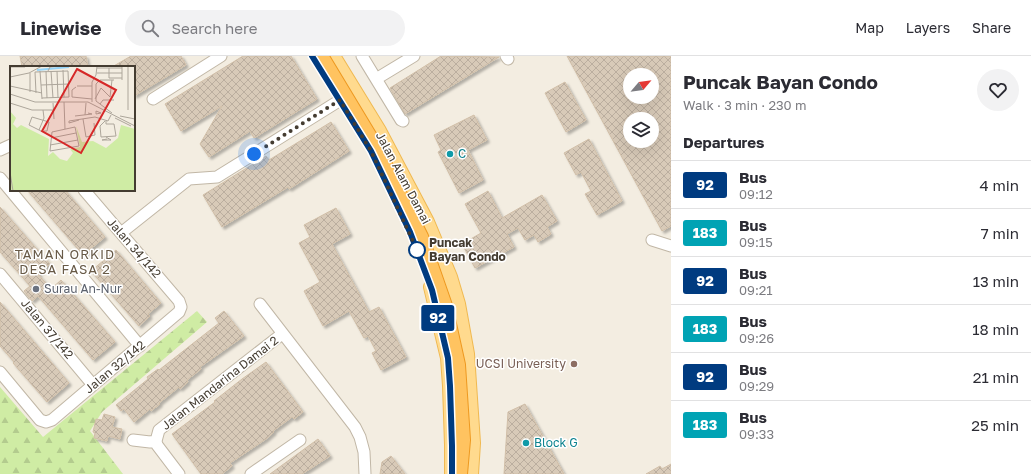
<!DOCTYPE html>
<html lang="en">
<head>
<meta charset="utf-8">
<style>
  body { margin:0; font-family:"Golos Text",sans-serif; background:#f2f2f3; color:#2b2b33; height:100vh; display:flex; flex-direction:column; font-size:15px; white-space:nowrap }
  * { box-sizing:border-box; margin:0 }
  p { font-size:13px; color:#7c7c81 }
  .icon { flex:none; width:22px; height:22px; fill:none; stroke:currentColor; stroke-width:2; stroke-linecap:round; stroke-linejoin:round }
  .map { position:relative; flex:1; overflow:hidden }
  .details { display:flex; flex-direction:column; background:#fff; width:360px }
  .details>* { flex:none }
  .badge { padding:0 8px; border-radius:3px; font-size:14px; line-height:26px }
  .needle { width:26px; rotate:61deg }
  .controls { position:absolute; left:623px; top:12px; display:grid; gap:8px }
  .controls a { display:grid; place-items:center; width:36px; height:36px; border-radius:50%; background:#fff; box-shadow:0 4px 16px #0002; font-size:20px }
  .you { position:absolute; width:20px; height:20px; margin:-10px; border:3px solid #fff; border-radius:50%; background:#1a73e8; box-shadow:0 0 0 6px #1a73e833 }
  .map>.badge { position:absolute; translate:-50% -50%; box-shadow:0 0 0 2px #fff }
  h2 { padding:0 12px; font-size:15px; line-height:36px }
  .round { display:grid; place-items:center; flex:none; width:42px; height:42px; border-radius:21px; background:#f2f2f3 }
  .headline { display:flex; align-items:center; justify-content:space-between; height:68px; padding:0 12px }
  h1 { font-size:19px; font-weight:700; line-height:30px }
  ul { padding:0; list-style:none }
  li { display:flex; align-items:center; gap:12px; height:48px; padding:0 12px; border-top:1px solid #e1e1e2 }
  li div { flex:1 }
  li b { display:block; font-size:15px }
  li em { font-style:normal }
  li .badge { min-width:44px; font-weight:700; text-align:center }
  header { display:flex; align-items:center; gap:24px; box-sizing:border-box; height:56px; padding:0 20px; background:#fff; border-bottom:1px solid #e1e1e2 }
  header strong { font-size:19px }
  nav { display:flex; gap:22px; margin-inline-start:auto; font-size:14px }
  .search { width:280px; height:36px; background:#f2f2f3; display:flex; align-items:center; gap:10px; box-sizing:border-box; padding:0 14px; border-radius:22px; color:#7c7c81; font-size:15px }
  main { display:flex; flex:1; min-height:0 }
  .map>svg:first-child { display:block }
</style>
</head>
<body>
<header>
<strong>Linewise</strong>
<div class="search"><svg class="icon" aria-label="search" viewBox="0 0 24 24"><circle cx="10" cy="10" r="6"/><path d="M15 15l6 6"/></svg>Search here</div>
<nav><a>Map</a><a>Layers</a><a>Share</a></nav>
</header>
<main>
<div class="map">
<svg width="671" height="418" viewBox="0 0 671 418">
  <defs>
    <pattern id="forest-firs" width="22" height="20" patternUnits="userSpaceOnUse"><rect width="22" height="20" fill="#cfeca4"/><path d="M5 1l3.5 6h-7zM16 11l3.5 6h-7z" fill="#b3cb8e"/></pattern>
    <pattern id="building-cross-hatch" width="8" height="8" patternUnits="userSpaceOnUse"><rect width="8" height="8" fill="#d8cab8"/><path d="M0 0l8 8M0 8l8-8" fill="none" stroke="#bbae9f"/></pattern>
    <filter id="shadow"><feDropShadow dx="2.5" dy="2.5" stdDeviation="1" flood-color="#0004"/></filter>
  </defs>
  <rect width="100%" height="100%" fill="#f3ede1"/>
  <path fill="url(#forest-firs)" d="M197 255 207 266 102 356 90 375 123 418H0V331L43 381Z"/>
  <path fill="url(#building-cross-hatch)" stroke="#d1bfa8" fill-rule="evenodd" filter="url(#shadow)" d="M20 0H86L88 11H22Z
    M131 0H181L186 9 134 40V11H112Z
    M243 0H291L317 43 254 82 250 75 209 101 200 88 222 50 181 75 165 48Z
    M441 0 499 1 405 58 390 32Z
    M567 0H671V170L662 175ZM630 19H652V41H630ZM630 63H652V85H630Z
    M565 26 586 64 566 76 545 37Z
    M474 59 487 84 468 94 483 124 459 137 438 96 441 94 434 79Z
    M331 66 349 95 289 133 288 131 222 171 203 139 266 100 269 104Z
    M589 83 622 145 597 159 585 138 591 135 581 116 576 119 564 97Z
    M27 134H65L105 181 83 199Z
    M488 135 502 162 542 139 557 165 547 171 551 178 538 186 534 179 525 184 518 172 507 178 514 191 475 212 462 188 481 177 465 148Z
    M0 151 50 208 38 218 51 233 61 224 115 286 93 304 38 240 32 245 24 235 30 230 0 196Z
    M336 152 350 178 332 188 369 256 379 251 406 301 381 314 372 297 376 295 368 280 364 282 349 255 323 270 304 235 320 226 299 187 310 181 304 169Z
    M116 194 161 247 148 258 150 260 139 270 91 215Z
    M0 246 69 327 47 346 13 307 14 306 0 290Z
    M224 255 244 280 200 311 201 313 187 324 188 326 180 333 179 331 159 347 160 348 151 355 150 353 134 366 124 353 121 355 116 349 148 323 147 321 158 313 159 314 219 267 215 262Z
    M266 306 303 356 294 363 292 361 273 375 274 376 266 383 230 407 232 410 222 418H201L172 378 215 346 214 345 242 323Z
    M525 348 564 418H504L508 356Z
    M104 358 115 361 112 371 122 373 120 383 108 380 107 385 94 382 95 377 93 376 96 363 102 364Z
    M318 383 330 400 302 418H270Z
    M391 400 405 418H380L382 406Z
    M671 408V418H646L660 410 662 413Z"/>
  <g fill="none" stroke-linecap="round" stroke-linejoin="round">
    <defs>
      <path id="minor" d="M362 0 401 64 403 65
        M506 0 508 3
        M376 23 414 0
        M153 43 221 0
        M0 94 11 89
        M0 122 140 290
        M121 177 189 123 217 121 350 38
        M652 184 671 190
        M0 218 93 329
        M260 248 355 371 360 381 364 396 365 418
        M0 316 40 364 46 366 52 364 179 256 181 251 179 245 84 134
        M133 384 150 386 156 385
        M179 418 157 389 156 385 159 374 282 278
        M251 418 300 384"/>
      <path id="major" d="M333 0 379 75 427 166 450 221 458 248 467 298 473 387 471 418
        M431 231 448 302 450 330 452 389V418"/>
    </defs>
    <use href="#minor" stroke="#c1b7a6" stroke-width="13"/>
    <use href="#major" stroke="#f0b951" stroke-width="16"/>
    <use href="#minor" stroke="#fff" stroke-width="11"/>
    <use href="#major" stroke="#ffda8e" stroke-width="14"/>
    <defs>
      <path id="highway-bridge" d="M320 0 376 93 420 181 444 250 457 309 462 384 459 418"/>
    </defs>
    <use href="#highway-bridge" stroke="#ee9920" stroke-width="18" stroke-linecap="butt"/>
    <use href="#highway-bridge" stroke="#ffc360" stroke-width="16"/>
  </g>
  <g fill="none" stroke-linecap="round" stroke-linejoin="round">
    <defs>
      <path id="line" d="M312 0 371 95 410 176 432 234 448 302 450 330 452 390V418"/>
    </defs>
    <use href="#line" stroke="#fff" stroke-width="9"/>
    <use href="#line" stroke="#003b80" stroke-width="6"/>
    <path stroke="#443c31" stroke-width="4" stroke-dasharray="0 7.2" d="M254 98 340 44 371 95 417 194"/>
  </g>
  <g fill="#0f9aa8" stroke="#fff" stroke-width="1.5">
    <circle cx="450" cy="98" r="4"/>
    <circle cx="526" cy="387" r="4"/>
  </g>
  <circle fill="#fff" stroke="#003b80" stroke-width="2" cx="417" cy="194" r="8"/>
  <circle fill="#6b7280" stroke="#fff" stroke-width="1.5" cx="36" cy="233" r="4"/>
  <circle fill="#8d6e63" stroke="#fff" stroke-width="1.5" cx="574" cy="308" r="4"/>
  <g text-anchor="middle" stroke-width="3" stroke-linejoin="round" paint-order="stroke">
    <g font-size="12" fill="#0d838f" stroke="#fff" text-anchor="start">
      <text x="458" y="102">C</text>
      <text x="534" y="391">Block G</text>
    </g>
    <g font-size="12" fill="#443c31" stroke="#fff">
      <text transform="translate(403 122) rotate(62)" y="4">Jalan Alam Damai</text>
      <text transform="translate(134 192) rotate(49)" y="4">Jalan 34/142</text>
      <text transform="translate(47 273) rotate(50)" y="4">Jalan 37/142</text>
      <text transform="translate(115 311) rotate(-40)" y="4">Jalan 32/142</text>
      <text transform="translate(220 327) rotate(-38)" y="4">Jalan Mandarina Damai 2</text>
    </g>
    <g font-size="12" font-weight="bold" fill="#443c31" stroke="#fff" text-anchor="start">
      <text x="429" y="191">Puncak<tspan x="429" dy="14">Bayan Condo</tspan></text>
    </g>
    <g font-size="12" fill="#5b616d" stroke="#fff" text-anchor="start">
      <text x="44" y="237">Surau An-Nur</text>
    </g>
    <g font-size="12" fill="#785e54" stroke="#fff" text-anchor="end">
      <text x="566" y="312">UCSI University</text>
    </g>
    <g font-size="13" letter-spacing="1" fill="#685a47" stroke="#fff">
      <text x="65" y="203">TAMAN ORKID<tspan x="65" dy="15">DESA FASA 2</tspan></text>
    </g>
  </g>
  <g transform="translate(10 10)">
    <rect width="125" height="125" fill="#f3ede1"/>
    <path d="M0 45 6 52 3 58 7 62 11 59 39 73 38 90 43 86 50 93 57 95 63 87 60 83 70 81 66 60 72 76 83 75 96 82 108 72 111 59 125 63V125H0Z" fill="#cfeca4"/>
    <path fill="none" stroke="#95d4f8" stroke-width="2" d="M27 4 59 1"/>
    <path fill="none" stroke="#ada69b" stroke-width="1" d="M52 0H74M118 0V44M0 1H15M87 2H112M99 2V12H112M53 4 54 31M30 5 32 33M36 5 37 32M38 5 40 1 48 0M41 5 43 32M47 5 48 32M25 6 58 5 59 31 32 32M25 6 26 27M20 7V26M87 7H112M0 11 19 7 32 0M112 14V0M31 19 59 18M0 20 32 27M67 20H82M66 21 62 24V31L82 33M0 28 25 36H78L125 60M85 33 91 22 100 31 102 14M54 36 55 63M82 36V16L86 9 87 0M0 37 22 44H44M43 37 44 53M90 38 93 34H104M86 45 91 47 86 48ZM102 47 86 35V18L90 14H104M75 49 76 37M65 50 82 48 78 47M110 50 125 53M105 52 121 60M73 53 76 71 85 69 84 57M69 54 59 57V55L85 51 98 55 101 49M95 55 90 60 91 71 106 70 104 58H96V55M65 61 69 80 40 85 42 66ZM29 64 34 52 33 44M31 65 19 59 22 51 39 56 37 65H34M96 71 101 74H92L97 73M41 72 66 67M40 79 68 74M0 106 3 125"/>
    <path fill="#d62828" fill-opacity="0.15" stroke="#d62828" stroke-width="2" d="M67 3 106 24 71 87 32 65Z"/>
    <rect width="125" height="125" fill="none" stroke="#443c31" stroke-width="2"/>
  </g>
</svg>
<div class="controls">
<a><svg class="needle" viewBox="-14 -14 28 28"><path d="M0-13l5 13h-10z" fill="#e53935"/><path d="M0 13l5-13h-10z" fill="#7c7c81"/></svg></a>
<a><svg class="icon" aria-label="layers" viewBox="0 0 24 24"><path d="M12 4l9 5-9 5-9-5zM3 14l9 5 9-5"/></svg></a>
</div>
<div class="you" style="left:254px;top:98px"></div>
<b class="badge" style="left:438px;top:262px;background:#003b80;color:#fff">92</b>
</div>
<section class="details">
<div class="headline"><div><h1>Puncak Bayan Condo</h1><p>Walk · 3 min · 230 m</p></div><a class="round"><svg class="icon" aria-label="heart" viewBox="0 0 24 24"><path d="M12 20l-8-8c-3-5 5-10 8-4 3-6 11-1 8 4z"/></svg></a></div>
<h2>Departures</h2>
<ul>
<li><span class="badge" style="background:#003b80;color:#fff">92</span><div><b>Bus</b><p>09:12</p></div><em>4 min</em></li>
<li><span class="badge" style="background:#00a3b4;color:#fff">183</span><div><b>Bus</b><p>09:15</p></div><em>7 min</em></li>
<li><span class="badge" style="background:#003b80;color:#fff">92</span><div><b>Bus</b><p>09:21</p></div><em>13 min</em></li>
<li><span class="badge" style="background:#00a3b4;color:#fff">183</span><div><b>Bus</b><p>09:26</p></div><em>18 min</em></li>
<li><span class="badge" style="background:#003b80;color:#fff">92</span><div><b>Bus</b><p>09:29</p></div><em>21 min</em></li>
<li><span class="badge" style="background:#00a3b4;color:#fff">183</span><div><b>Bus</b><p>09:33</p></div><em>25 min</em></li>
</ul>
</section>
</main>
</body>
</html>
